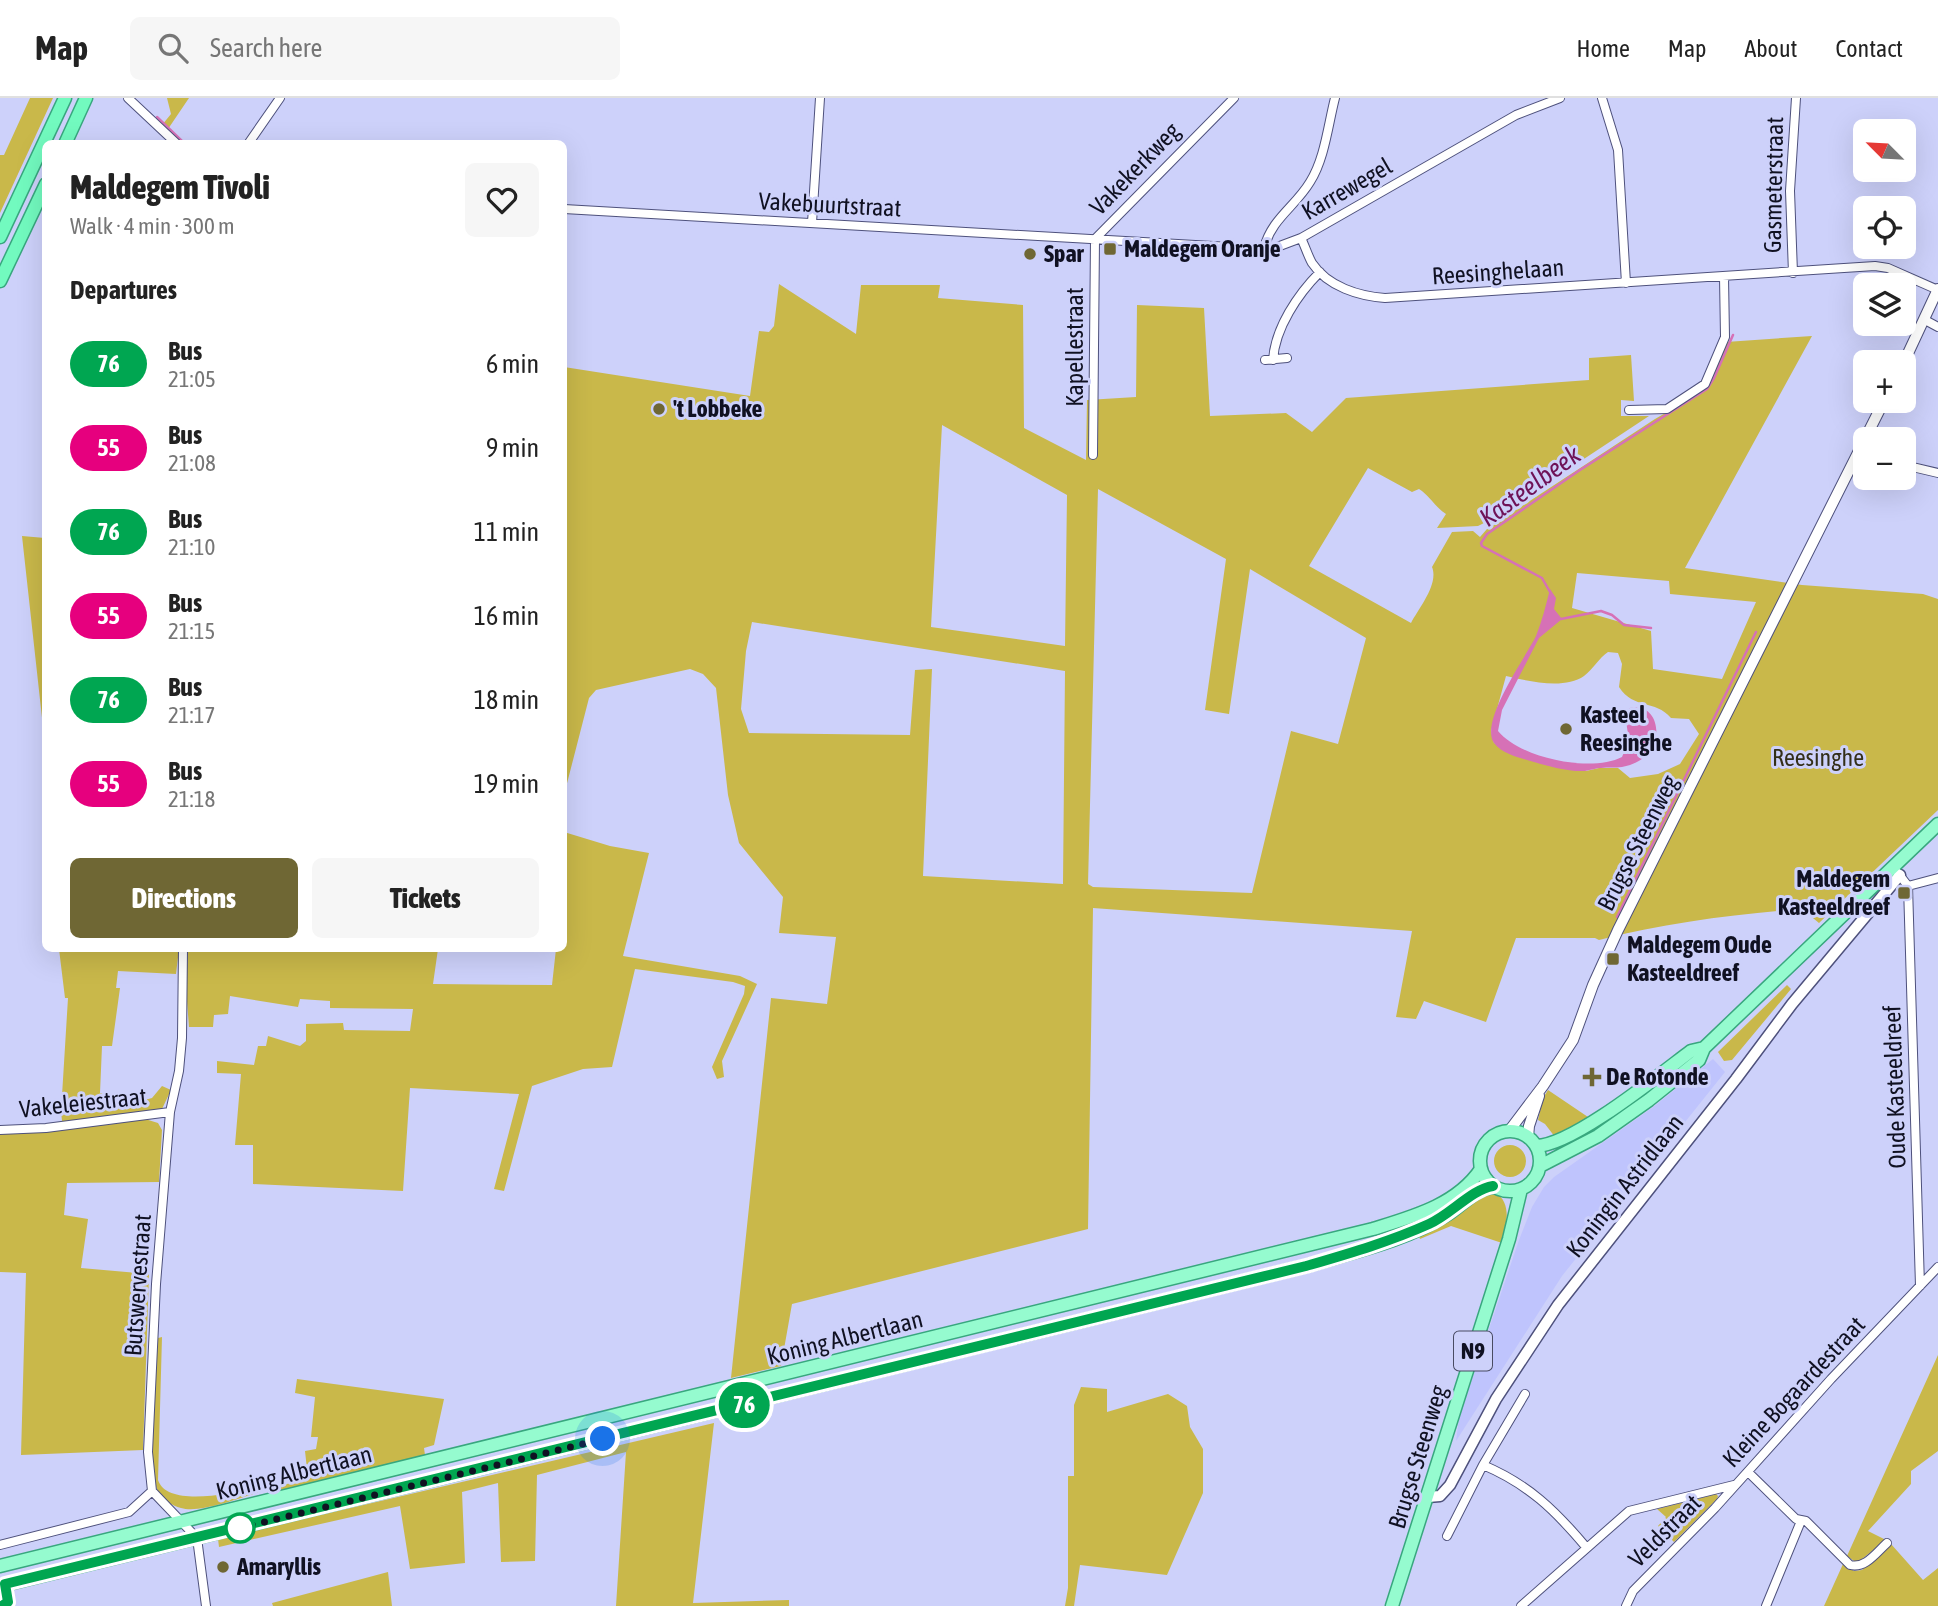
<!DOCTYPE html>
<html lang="en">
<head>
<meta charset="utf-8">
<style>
  body { margin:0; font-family:"Asap Condensed",sans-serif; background:#f6f6f6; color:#222; height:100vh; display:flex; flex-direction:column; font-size:26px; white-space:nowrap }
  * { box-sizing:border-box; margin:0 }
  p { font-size:23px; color:#767676 }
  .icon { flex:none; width:38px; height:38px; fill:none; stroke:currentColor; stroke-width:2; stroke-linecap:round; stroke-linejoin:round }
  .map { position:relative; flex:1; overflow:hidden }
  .panel { position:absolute; left:42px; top:42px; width:525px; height:812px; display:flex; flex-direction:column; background:#fff; border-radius:10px; box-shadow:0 7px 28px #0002 }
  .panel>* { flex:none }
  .badge { padding:0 14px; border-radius:23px; font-size:24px; line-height:46px }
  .needle { width:46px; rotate:294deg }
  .controls { position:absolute; left:1853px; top:21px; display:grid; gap:14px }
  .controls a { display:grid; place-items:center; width:63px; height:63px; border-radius:10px; background:#fff; box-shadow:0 7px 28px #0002; font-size:35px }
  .you { position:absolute; width:35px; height:35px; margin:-18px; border:5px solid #fff; border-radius:50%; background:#1a73e8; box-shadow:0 0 0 10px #1a73e833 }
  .map>.badge { position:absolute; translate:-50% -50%; box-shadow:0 0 0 4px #fff }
  h2 { padding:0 28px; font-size:26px; line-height:63px }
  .round { display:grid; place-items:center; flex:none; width:74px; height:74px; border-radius:10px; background:#f6f6f6 }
  .head { display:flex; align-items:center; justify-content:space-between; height:119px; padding:0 28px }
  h1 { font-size:33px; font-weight:800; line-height:52px }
  .action { display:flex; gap:14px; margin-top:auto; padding:14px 28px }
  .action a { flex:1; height:80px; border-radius:10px; background:#6f6734; color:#fff; font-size:28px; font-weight:800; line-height:80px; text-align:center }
  .action a+a { background:#f6f6f6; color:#222 }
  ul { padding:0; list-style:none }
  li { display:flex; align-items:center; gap:21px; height:84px; padding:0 28px }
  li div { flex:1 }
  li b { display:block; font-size:26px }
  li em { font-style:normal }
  li .badge { min-width:77px; font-weight:700; text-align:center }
  header { display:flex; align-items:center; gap:42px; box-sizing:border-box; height:98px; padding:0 35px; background:#fff; border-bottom:2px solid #e0e0e0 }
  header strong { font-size:33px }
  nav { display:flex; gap:38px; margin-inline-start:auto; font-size:24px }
  .search { width:490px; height:63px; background:#f6f6f6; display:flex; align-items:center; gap:18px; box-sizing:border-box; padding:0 24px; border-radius:10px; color:#767676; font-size:26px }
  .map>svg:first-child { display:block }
</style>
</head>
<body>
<header>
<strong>Map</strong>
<div class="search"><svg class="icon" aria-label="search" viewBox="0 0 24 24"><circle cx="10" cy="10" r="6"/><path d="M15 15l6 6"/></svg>Search here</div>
<nav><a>Home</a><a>Map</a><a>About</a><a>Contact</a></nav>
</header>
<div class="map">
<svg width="1938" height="1508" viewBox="0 0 1938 1508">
  <rect width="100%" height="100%" fill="#cdd1fa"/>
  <path fill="#bfc4fd" d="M1713 961 1725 974 1562 1178 1456 1343 1459 1320 1519 1142 1532 1109 1544 1089 1554 1079 1652 1010Z"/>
  <path fill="#c9b84a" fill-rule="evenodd" d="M30 0H53L0 115V57H4Z
    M167 0H189L168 31 162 27 171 16Z
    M779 186 856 236 861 187H940L938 200 1023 207 1024 330 1086 362 1087 302 1136 299 1137 207 1204 210 1210 318 1286 315 1312 334 1346 300 1589 282V260L1631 257 1634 303 1621 302V318H1649L1496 419 1478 428 1437 430 1446 416C1435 409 1429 397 1419 391L1412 394 1368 370 1309 468 1411 525C1419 510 1439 486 1432 469L1452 434 1473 433 1480 439 1487 431 1655 321 1700 295 1709 286 1726 244 1812 238 1685 470 1802 487 1923 496 1938 501V712L1819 825 1802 811C1735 816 1665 825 1599 842L1595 840H1516L1486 924 1424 903 1416 921 1396 919 1412 833 1093 810 1088 1131 792 1206 781 1268 731 1280 771 900 827 906 836 839 779 835 783 799 739 745 728 697 716 590 703 576 690 571 596 592 589 600 564 697V269L750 298 759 233 769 234 774 228ZM942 327 1067 397 1065 548 931 529ZM1098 391 1226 461 1205 612 1229 616 1250 471 1366 540 1338 646 1291 633 1252 795 1093 789 1088 786ZM1577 475 1669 483 1670 496 1756 504 1722 581 1653 571 1651 533 1572 510ZM752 524 1065 573 1063 786 923 778 932 571 915 572 910 637 749 635 741 611 746 553ZM1608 554 1618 555 1622 566 1619 589C1634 612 1655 601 1671 620L1689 621 1699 636 1680 666 1658 676 1630 680 1618 670H1599L1586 673 1494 645 1491 633 1506 578C1528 583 1564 592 1584 578 1593 571 1599 560 1608 554Z
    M22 438 45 440V647Z
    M564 734 610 748 649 755 623 858 740 878 757 886 722 963 724 979 717 981 712 969 744 896 745 888 733 884 635 871 612 969 583 971 532 988 504 1093 494 1091 519 996 410 990 403 1093 253 1086V1047H235L241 976 217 975V963L254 967 258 948H266L268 938 300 948 306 943V926L343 925 344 932 410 933 413 911 330 910V903L300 901 298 909 230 898 228 916 214 917 213 929H189L186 891 188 850H387L427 854 428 851H438L433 886 552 887 556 851 564 850Z
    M59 851H179L176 876 118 873 116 890H120L112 948H102L100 995 116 1001 140 1000 141 1003 152 1000 162 988 171 992 162 1011 106 1018V1027L145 1021 158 1025 162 1032 159 1084 67 1085 64 1117 88 1121 81 1170 149 1176 143 1352 21 1357 26 1175 0 1174V1036L63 1031 61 1014 68 900H65Z
    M1787 887 1791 891 1732 962 1724 963 1718 954Z
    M1548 992 1588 1019 1555 1039 1545 1026 1538 1022 1543 1000Z
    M1494 1063a16 16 0 1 1 32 0a16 16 0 1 1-32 0Z
    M1495 1094C1513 1106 1506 1127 1502 1145L1451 1128 1420 1141 1418 1135 1478 1097Z
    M162 1239 158 1382C168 1412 241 1393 265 1388L266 1392C245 1398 201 1416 181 1410 172 1408 161 1400 157 1391 146 1364 156 1273 158 1240Z
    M1938 1257V1353L1911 1373V1386L1868 1433 1886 1442 1857 1465 1847 1458Z
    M297 1281 444 1301 434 1347 424 1350 425 1357 274 1394 273 1390 308 1380 305 1353 316 1351 318 1339H311L315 1299 295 1295Z
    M1081 1289 1107 1291V1314L1168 1296 1187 1308 1190 1329 1203 1351V1395L1167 1477 1080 1467 1074 1508H1065L1068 1490V1378H1074V1307Z
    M714 1325 693 1505 789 1502V1508H616L626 1354 537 1377 535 1463 501 1464 498 1385 462 1394 465 1465 410 1471 400 1408 219 1449 218 1441Z
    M1716 1396 1718 1398 1717 1401 1674 1444 1658 1428 1666 1419 1657 1411Z
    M1891 1446 1923 1482 1938 1470V1508H1824L1843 1466 1854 1473 1862 1472Z
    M388 1474 392 1508H273L272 1505Z"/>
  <path fill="#d671b6" d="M1550 491 1556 500 1554 511 1562 521 1539 540 1502 612 1498 633C1520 660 1591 675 1622 659L1629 642 1625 617 1630 610C1662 602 1671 660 1622 669 1615 670 1608 669 1601 670 1596 670 1591 672 1585 673 1566 674 1545 667 1527 662 1517 659 1501 655 1494 645 1479 623 1526 559 1536 538 1542 523 1546 507 1550 491Z"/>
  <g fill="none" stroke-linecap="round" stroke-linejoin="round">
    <path stroke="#d671b6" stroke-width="2.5" d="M157 19 185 46
      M1550 494 1542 480 1482 448 1481 445 1487 436 1580 372 1707 291 1714 280 1733 237
      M1561 521 1601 513 1612 517 1624 527 1651 530
      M1617 819 1756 534"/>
    <defs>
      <path id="minor" d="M128 0 177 46
        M1602 0 1618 52 1626 185
        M248 46 280 0
        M564 111 1248 150 1277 149 1301 140 1516 17 1560 0
        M812 125 820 0
        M1301 140C1305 148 1308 158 1312 165 1328 189 1359 198 1385 200L1875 168 1888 170 1938 192
        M1095 141 1234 0
        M1264 150C1272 120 1295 109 1310 84 1325 60 1328 27 1335 0
        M1793 175 1790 93 1796 0
        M1925 222 1938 229
        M1265 262 1287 260
        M1273 262C1275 230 1298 196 1320 174
        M1629 312 1667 311 1705 286 1725 239 1724 179
        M1093 357 1095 141
        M1904 367 1938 375
        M1898 775 1908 788 1920 1188
        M1908 788 1938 780
        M183 850 182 940 179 973 170 1014 156 1186 148 1354 152 1393 197 1440 206 1508
        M0 1032 46 1030 170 1014
        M1525 1296 1483 1367C1528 1386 1555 1412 1586 1449
        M1748 1374 1796 1421 1806 1423 1850 1467C1865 1471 1876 1455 1887 1445
        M1447 1438 1483 1367
        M0 1447 129 1414 152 1393
        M2 1508 8 1504 5 1486
        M1521 1508 1629 1413 1734 1387
        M1626 1508 1633 1493 1715 1410 1831 1281 1938 1169
        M1766 1508 1801 1423"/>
      <path id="tertiary" d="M1904 264 1938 191
        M1509 1033 1543 988 1573 942 1593 887 1618 832 1884 303
        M1528 1039 1529 1028 1539 998"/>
      <path id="secondary" d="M1428 1399 1440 1398 1450 1387 1496 1301 1558 1207 1736 981 1792 906 1900 777"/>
      <path id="primary" d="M1480 1063a30 30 0 1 1 60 0a30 30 0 1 1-60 0Z
        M1536 1048C1572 1048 1659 977 1691 953L1704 950
        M1540 1068 1598 1038 1649 1002 1699 962 1704 950 1938 726
        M0 1468 1373 1131C1412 1119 1457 1107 1481 1071
        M0 1488 1306 1168C1353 1154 1406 1143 1448 1116 1462 1107 1476 1090 1494 1089
        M1392 1508 1509 1141 1521 1091"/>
      <path id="trunk" d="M65 46 86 0
        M0 139 65 0
        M0 183 46 86"/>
    </defs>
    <use href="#minor" stroke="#4e517c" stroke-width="10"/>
    <use href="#tertiary" stroke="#4e517c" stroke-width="12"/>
    <use href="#secondary" stroke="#4e517c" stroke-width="13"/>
    <use href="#primary" stroke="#38a77e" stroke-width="15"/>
    <use href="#trunk" stroke="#38a77e" stroke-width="15"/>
    <use href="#minor" stroke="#fff" stroke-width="8"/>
    <use href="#tertiary" stroke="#fff" stroke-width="10"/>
    <use href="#secondary" stroke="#fff" stroke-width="10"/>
    <use href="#primary" stroke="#95fbcf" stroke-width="12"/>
    <use href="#trunk" stroke="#72fabf" stroke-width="12"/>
  </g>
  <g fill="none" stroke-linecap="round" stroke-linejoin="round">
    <defs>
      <path id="line" d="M2 1508 8 1504 5 1486 1306 1168C1347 1156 1389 1144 1429 1126 1450 1117 1472 1091 1493 1088"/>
    </defs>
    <use href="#line" stroke="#fff" stroke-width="16"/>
    <use href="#line" stroke="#00a651" stroke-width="10"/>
    <path stroke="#101122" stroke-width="7" stroke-dasharray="0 12.6" d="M240 1430 603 1341"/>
  </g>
  <g fill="#6f6734" stroke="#cdd1fa" stroke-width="2.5">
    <rect x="1103" y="144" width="14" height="14" rx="3.5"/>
    <circle cx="1030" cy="156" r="7"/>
    <circle cx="659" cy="311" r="7"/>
    <circle cx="1566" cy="631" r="7"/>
    <rect x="1897" y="788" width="14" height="14" rx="3.5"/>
    <rect x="1606" y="854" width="14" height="14" rx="3.5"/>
    <path d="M1588.5 968.5h7v7h7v7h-7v7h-7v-7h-7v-7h7z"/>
    <circle cx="223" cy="1469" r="7"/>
  </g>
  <circle fill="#fff" stroke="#00a651" stroke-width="3.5" cx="240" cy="1430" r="14"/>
  <g text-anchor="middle" stroke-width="6" stroke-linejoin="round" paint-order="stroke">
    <rect fill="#cdd1fa" stroke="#494b63" stroke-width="2" x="1454" y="1233.5" width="38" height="39" rx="5"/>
    <g font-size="23" font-weight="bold" fill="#101122">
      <text x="1473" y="1261">N9</text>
    </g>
    <g font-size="24" fill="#101122" stroke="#cdd1fa">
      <text transform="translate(1135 71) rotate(-46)" y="8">Vakekerkweg</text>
      <text transform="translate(1774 87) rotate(-89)" y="8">Gasmeterstraat</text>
      <text transform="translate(1347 91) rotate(-30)" y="8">Karrewegel</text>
      <text transform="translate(830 107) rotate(3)" y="8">Vakebuurtstraat</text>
      <text transform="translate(1498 174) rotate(-4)" y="8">Reesinghelaan</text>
      <text transform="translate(1075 249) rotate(-90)" y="8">Kapellestraat</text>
      <text transform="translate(1638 745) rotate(-63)" y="8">Brugse Steenweg</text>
      <text transform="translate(1895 989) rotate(-92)" y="8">Oude Kasteeldreef</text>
      <text transform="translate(83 1005) rotate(-6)" y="8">Vakeleiestraat</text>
      <text transform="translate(1625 1088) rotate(-52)" y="8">Koningin Astridlaan</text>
      <text transform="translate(138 1187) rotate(-86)" y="8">Butswervestraat</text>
      <text transform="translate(845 1240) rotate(-14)" y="8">Koning Albertlaan</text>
      <text transform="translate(1794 1294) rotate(-47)" y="8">Kleine Bogaardestraat</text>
      <text transform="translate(1418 1359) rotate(-73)" y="8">Brugse Steenweg</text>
      <text transform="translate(294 1375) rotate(-14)" y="8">Koning Albertlaan</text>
      <text transform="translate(1665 1433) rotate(-45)" y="8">Veldstraat</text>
    </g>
    <g font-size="24" font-weight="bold" fill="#101122" stroke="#cdd1fa" text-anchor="start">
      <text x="1124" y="159">Maldegem Oranje</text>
      <text x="1044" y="164">Spar</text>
      <text x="673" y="319">'t Lobbeke</text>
      <text x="1580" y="625">Kasteel<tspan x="1580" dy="28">Reesinghe</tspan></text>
      <text x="1890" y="789" text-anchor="end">Maldegem<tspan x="1890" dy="28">Kasteeldreef</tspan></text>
      <text x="1627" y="855">Maldegem Oude<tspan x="1627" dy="28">Kasteeldreef</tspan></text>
      <text x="1606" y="987">De Rotonde</text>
      <text x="237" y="1477">Amaryllis</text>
    </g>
    <g font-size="24" fill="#332f19" stroke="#cdd1fa">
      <text x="1818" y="668">Reesinghe</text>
    </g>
    <g font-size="26" font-style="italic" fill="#6e1257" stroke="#cdd1fa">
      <text transform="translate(1530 388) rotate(-36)" y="9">Kasteelbeek</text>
    </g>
  </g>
</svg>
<div class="controls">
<a><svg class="needle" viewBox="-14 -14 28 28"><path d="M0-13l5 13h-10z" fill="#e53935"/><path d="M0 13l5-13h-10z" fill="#767676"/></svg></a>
<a><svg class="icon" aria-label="locate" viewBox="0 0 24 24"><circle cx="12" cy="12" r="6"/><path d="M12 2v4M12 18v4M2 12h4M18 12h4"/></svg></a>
<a><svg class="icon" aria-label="layers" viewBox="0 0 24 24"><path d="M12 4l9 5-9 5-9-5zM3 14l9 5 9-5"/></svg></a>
<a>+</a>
<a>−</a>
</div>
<div class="you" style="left:603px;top:1341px"></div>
<b class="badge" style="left:744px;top:1307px;background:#00a651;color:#fff">76</b>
<section class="panel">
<div class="head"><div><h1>Maldegem Tivoli</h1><p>Walk · 4 min · 300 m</p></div><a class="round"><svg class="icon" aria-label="heart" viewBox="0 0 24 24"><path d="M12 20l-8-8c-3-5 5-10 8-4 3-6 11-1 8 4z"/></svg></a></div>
<h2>Departures</h2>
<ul>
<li><span class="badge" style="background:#00a651;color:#fff">76</span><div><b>Bus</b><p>21:05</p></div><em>6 min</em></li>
<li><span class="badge" style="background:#e6007e;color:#fff">55</span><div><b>Bus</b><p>21:08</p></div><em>9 min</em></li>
<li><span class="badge" style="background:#00a651;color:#fff">76</span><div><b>Bus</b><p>21:10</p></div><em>11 min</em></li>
<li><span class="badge" style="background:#e6007e;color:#fff">55</span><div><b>Bus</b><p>21:15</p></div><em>16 min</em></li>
<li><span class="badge" style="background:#00a651;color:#fff">76</span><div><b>Bus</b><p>21:17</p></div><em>18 min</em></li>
<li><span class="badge" style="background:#e6007e;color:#fff">55</span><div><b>Bus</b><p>21:18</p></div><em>19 min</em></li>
</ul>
<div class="action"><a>Directions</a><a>Tickets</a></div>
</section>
</div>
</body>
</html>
